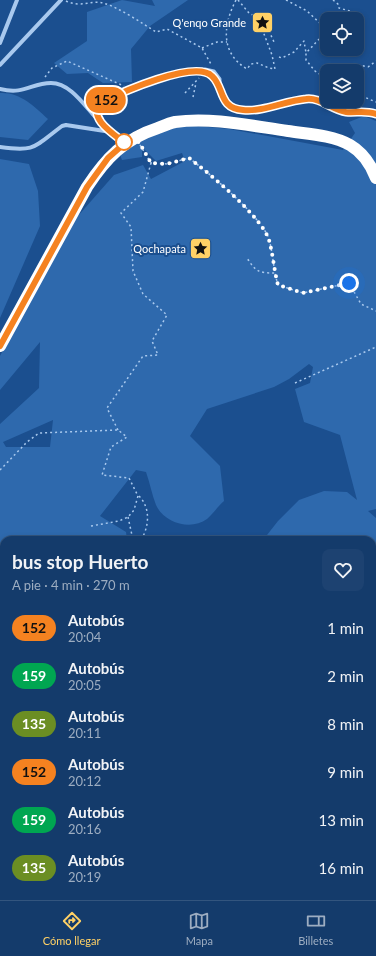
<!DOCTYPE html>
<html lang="es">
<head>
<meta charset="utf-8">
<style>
  body { margin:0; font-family:Lato,sans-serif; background:#1d4271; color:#f1f3f6; height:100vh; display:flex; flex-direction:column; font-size:15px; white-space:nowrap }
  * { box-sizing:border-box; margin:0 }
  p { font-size:13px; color:#9dadc1 }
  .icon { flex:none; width:22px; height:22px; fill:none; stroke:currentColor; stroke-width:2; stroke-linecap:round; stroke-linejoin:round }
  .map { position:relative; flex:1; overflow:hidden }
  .details { position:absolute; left:0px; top:536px; width:376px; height:364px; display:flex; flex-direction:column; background:#143b6b; border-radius:12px 12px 0 0; box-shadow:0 2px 6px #0003,0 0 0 1px #33557e }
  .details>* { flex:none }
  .badge { padding:0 8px; border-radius:13px; font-size:14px; line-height:26px }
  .controls { position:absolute; left:320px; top:12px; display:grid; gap:8px }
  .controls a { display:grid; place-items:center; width:44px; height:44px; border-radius:8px; background:#143b6b; box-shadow:0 2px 6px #0003,0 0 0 1px #33557e; font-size:20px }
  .you { position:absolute; width:20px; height:20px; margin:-10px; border:3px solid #fff; border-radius:50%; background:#1a73e8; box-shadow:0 0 0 6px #1a73e833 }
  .map>.badge { position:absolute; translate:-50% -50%; box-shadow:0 0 0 2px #fff }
  .round { display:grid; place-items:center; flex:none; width:42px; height:42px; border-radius:8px; background:#1d4271 }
  .overview { display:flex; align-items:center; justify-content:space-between; height:68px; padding:0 12px }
  h1 { font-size:19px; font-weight:700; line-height:30px }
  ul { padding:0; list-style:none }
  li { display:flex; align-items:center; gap:12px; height:48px; padding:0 12px }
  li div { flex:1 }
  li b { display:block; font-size:15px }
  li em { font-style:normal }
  li .badge { min-width:44px; font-weight:700; text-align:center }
  .menu { display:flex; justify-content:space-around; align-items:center; height:56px; border-top:1px solid #33557e; background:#143b6b; font-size:11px; color:#9dadc1 }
  .menu a { display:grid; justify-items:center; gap:2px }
  .menu .active { color:#ffd166 }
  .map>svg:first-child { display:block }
</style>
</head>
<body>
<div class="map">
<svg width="376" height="900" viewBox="0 0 376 900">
  <rect width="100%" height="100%" fill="#1b4f8f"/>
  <path fill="#2e69ad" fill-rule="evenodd" d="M122 0 155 6 152 0H188L150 26 131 49 132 82 103 83 88 73 67 74 54 63 87 41V12Z
    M0 93C20 92 34 106 48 119L28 140 0 137Z
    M364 116 376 121V509L368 511 376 518V588L372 610V540H267V535L278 521 299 500 324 491 347 492 357 500 340 435 304 422 295 389 310 383 313 367 309 364 289 379 274 387 207 409 190 436 220 466 224 501C218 506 213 514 207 519 191 531 164 523 156 505 152 495 150 483 146 472L136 470 100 516 126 532 127 540H4V660L0 664V424L39 388 40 342 0 390V356L70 225 114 175 143 165 151 179 185 161 182 153 156 161 142 147V157L122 160 119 152 147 134 186 125 229 129 343 150 355 133 349 122ZM53 420 50 447H6L3 442Z
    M0 159 29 164 38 191 40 226 0 318Z"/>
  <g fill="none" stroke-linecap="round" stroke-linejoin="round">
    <path stroke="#a9c9ee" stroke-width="1.5" stroke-dasharray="2 3" stroke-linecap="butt" d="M236 0C223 25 220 53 247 69L251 64 257 63 269 68 275 69 272 55 261 26 265 22
      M238 0 249 13 265 22 274 42
      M286 0 307 11 323 26V35L306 53V60L315 71 327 79
      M333 0 339 5V8L350 11
      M66 1C81 8 91 0 103 3 118 7 142 23 156 32L167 29 202 48 212 66
      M202 48 217 42H227
      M279 57 282 58 294 52 304 41 306 53
      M335 71C346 61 354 64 368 67L376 61
      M45 77 52 68 67 61 124 86
      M185 93 199 78
      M357 94 376 102
      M193 97 196 83
      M140 145 151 163 167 164 189 158C209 173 262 217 269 239 272 250 273 262 275 273 259 273 256 272 247 258
      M275 274 278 285 303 293 349 283 361 304 376 311
      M295 383 376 347
      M118 430 107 408 143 356 158 355 152 341 167 315 143 294 133 271 131 227 121 213 143 192 151 163
      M0 470 27 442 39 433 118 430 127 437 111 447 102 475 129 478 138 496 134 510 128 517 119 521 91 526
      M139 496C151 508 149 527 141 540
      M128 517 133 540
      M0 673 4 669
      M372 819H376
      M0 862 4 855
      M345 896 347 900"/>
    <path stroke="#a9c9ee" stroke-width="3" d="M201 71 205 69 214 71 220 79V88"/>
    <path stroke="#a9c9ee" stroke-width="4" d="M0 43 17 0
      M0 65 61 0
      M0 89C25 95 31 83 51 83 72 83 87 110 101 123 108 130 117 136 125 143
      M101 122 97 114 100 103C120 93 195 59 212 76 225 88 218 108 243 110 264 112 285 101 306 99 319 97 331 108 343 111 354 114 365 110 376 114
      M0 147C36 152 34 147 62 126L66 125 111 132"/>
    <path stroke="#fff" stroke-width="12" d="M0 346 87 187C106 158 124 139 158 128 163 126 170 123 175 122 212 117 252 126 288 131 308 134 332 135 350 145 362 152 371 165 376 178"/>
  </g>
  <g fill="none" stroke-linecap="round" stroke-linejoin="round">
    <defs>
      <path id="line" d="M0 346 87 187 108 158 125 143C114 134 88 119 100 103 120 93 195 59 212 76 225 88 218 108 243 110 264 112 284 101 306 99 320 97 332 110 346 112 356 113 366 110 376 114"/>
    </defs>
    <use href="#line" stroke="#fff" stroke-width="9"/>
    <use href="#line" stroke="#f58220" stroke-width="6"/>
    <path stroke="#fff" stroke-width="4" stroke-dasharray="0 7.2" d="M124 142H139L151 163 167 164 189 158C209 173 262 217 269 240 273 254 274 270 278 285L303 293 349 283"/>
  </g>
  <defs>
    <symbol id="sight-square" viewBox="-11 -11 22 22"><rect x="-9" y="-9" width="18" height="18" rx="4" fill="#ffd166" stroke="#1b4f8f"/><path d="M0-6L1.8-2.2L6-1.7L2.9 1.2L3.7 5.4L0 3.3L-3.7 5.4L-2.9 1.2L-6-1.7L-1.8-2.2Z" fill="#111"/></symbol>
  </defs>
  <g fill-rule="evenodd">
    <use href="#sight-square" x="250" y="10" width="25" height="25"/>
    <use href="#sight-square" x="188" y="236" width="25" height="25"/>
  </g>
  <circle fill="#fff" stroke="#f58220" stroke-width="2" cx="124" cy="142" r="8"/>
  <g text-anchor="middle" stroke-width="4" stroke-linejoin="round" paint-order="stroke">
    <g font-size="11" fill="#fff" stroke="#1b4f8f" text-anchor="end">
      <text x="246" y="27">Q'enqo Grande</text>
      <text x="186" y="253">Qochapata</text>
    </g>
  </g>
</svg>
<div class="controls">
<a><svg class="icon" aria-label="locate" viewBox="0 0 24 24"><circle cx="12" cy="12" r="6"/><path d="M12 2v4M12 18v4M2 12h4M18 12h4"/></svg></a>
<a><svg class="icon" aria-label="layers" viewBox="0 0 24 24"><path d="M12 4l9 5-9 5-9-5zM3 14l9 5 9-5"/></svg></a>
</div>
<div class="you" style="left:349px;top:283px"></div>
<b class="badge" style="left:106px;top:100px;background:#f58220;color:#111">152</b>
<section class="details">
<div class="overview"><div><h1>bus stop Huerto</h1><p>A pie · 4 min · 270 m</p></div><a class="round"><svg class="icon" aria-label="heart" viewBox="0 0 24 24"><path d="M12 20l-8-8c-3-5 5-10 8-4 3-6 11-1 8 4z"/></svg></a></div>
<ul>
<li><span class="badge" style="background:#f58220;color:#111">152</span><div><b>Autobús</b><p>20:04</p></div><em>1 min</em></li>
<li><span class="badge" style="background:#00a651;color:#fff">159</span><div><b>Autobús</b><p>20:05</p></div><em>2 min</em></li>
<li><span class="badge" style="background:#6b8e23;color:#fff">135</span><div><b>Autobús</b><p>20:11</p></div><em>8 min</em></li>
<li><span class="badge" style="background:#f58220;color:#111">152</span><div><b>Autobús</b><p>20:12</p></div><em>9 min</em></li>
<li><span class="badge" style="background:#00a651;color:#fff">159</span><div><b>Autobús</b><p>20:16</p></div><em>13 min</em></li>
<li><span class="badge" style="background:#6b8e23;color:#fff">135</span><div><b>Autobús</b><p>20:19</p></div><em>16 min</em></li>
</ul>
</section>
</div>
<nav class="menu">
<a class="active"><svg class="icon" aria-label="directions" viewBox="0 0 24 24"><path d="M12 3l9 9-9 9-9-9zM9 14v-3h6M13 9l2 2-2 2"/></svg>Cómo llegar</a>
<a><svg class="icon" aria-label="map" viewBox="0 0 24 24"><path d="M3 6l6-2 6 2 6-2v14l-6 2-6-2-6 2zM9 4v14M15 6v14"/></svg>Mapa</a>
<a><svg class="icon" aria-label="tickets" viewBox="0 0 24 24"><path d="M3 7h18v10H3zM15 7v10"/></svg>Billetes</a>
</nav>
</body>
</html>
